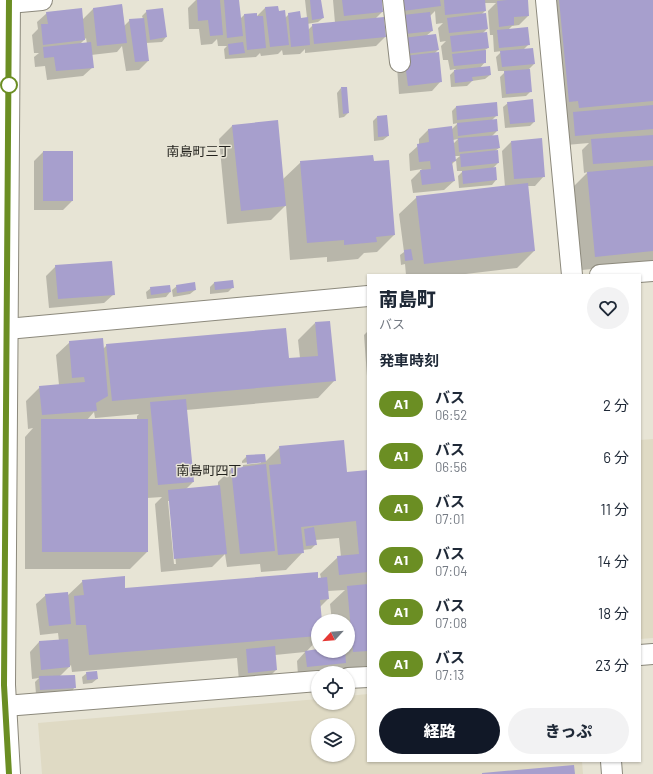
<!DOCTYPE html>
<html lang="ja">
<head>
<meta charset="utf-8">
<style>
  body { margin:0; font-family:Barlow,"Noto Sans JP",sans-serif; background:#f2f2f3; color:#1f2937; height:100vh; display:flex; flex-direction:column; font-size:15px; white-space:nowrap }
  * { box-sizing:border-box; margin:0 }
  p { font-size:13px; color:#747a83 }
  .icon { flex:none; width:22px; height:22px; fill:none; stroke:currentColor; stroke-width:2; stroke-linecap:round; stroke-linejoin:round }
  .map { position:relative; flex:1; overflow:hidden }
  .sheet { position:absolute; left:367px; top:274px; width:274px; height:488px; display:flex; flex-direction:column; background:#fff; border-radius:0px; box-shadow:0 1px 3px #0004 }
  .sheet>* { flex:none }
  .badge { padding:0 8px; border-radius:13px; font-size:14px; line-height:26px }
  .needle { width:26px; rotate:244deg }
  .tools { position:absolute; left:311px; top:614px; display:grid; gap:8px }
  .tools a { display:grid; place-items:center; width:44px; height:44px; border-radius:50%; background:#fff; box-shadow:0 1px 3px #0004; font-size:20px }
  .map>.badge { position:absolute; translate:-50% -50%; box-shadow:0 0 0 2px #fff }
  h2 { padding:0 12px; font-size:15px; line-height:36px }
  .round { display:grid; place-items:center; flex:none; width:42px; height:42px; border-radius:21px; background:#f2f2f3 }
  .headline { display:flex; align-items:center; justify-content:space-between; height:68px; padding:0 12px }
  h1 { font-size:19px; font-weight:800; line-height:30px }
  .button { display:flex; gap:8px; margin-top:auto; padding:8px 12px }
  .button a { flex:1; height:46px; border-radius:24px; background:#111827; color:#fff; font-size:16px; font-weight:800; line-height:46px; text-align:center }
  .button a+a { background:#f2f2f3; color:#1f2937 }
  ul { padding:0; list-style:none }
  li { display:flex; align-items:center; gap:12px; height:52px; padding:0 12px }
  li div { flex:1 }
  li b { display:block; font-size:15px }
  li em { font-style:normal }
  li .badge { min-width:44px; font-weight:700; text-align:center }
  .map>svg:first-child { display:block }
</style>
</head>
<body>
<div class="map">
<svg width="653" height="774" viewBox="0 0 653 774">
  <rect width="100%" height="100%" fill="#e7e4d5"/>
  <path fill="#dfdac4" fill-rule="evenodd" d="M653 439V638L640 639V440Z
    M368 694V761H582L583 774H42L38 723 318 699V703H348V696ZM318 725H348V755H318Z"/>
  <path fill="#0003" fill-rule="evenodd" d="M196 0H238L240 19 244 15 256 17 265 8 278 12 285 18 289 14 300 19 307 18 305 0H320L323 18 318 22 307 24 308 30 313 25 335 23 333 0H381L382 12 375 19 385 37 376 46 305 53V49L300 54 283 55 282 50 278 54 261 56 260 53 256 57 225 59 224 49 227 46H218L217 39 212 44 201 45 199 29H189L188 8Z
    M392 0H527L528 16 519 25 512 26 508 30 529 44 523 50 534 64 529 69 531 91 526 96 502 98 500 77 506 71H498L496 57 502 51 494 52 493 35H490L488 11 496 3H484L485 11 481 15 487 29 482 34 488 48 485 50V62L480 68 490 75 485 79 472 81 467 86 451 87 450 75 456 69 450 70 448 60H443L441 46 446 41 440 42 438 28 443 23 436 24 435 11 430 16 432 31 426 36 438 50 434 54 441 81 432 91 399 94Z
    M541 0H653V260L649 263 582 270 573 187 588 172 584 173 582 150 589 143 566 145Z
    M122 5 124 26 130 20 143 19 142 16 147 11 166 37 162 42 146 43 148 61 139 70 126 71 122 46 117 52 91 55 93 67 83 76 47 80 45 66 35 67 34 57 39 53H34L32 35 38 29 37 22 47 13 82 20 93 9ZM86 38 87 44H80Z
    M341 88 348 113 344 117 339 118 337 93Z
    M496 103 497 115 492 120 497 131 492 136 499 148 495 151 498 163 493 168 496 180 492 185 459 188 458 176 463 171H457L456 160 452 164 454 181 444 190 413 193 411 180 422 169 410 171 409 154 419 145V139L428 130 452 129 458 123 453 124 452 111 456 107ZM458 139 453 144V140ZM455 156H460L455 160Z
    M508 103 534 122 530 126 505 128 503 107Z
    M377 117 388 136 383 140 374 141 373 121Z
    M233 125 282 180 301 162 394 235 377 252 364 253 358 259 327 262V257L290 260 286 205 271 220 227 224 219 139Z
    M511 142 544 176 535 186H527L534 251 517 268 457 275H406L405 264 401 265 400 255 404 252 399 214 417 197 505 187 502 151Z
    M43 152H72V201L63 210H34V161Z
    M56 266 114 294 104 303 49 308 46 276Z
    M232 281 233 287 228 292 210 294V287L214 283Z
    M177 286 195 290 190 294 173 297 172 290Z
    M151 288 170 292 166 297 147 299 146 292Z
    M315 323 335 380 318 398 186 410 193 482 186 489 218 486V482L231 469 243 468V465L261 463V461L242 463V461L247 456 265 462 280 447 346 473 368 471V583L365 586 368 585V666L340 669 336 672 298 675 297 661 305 652 275 655 276 670 267 679 239 681 237 658 72 672 71 665 60 676 75 687 71 692 36 694 35 682 39 678 32 679 30 652 39 642 59 641 58 633 40 635 36 604 46 595 67 596 83 581 124 589 321 578 320 574 338 557H341L339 538 315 540 316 544 311 549 303 550V552L286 570 261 572 260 564 227 567 225 554 212 567 161 572 155 504 162 497 147 498V552L130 569H25V437L33 428 28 429 26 401 40 387 59 385 56 355 70 342 103 349 107 345 288 360 300 358 298 340ZM94 412 95 418 139 414 137 416V420H87ZM168 501H170L176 564H174ZM345 590 330 604 332 621H348V651L306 652 318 639V621H321L320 607 328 599V591Z
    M368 331V390L364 335Z
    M87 673 97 679 92 683 83 684 82 677Z"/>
  <path fill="#a79fcd" d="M197 0H220L223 35 210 36 208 20 198 21Z
    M224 0H239L243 36 227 38Z
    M310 0H321L324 18 312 20Z
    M342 0H382L383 12 344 16Z
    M402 0H440L441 6 403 11Z
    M444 0H485L486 11 445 15Z
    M507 0H528L529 16 514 17V25L499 27 497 1Z
    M559 0H653V101L579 108 578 101 569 102Z
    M122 4 127 43 97 46 93 8Z
    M278 6 279 11 285 10 289 45 270 47 265 7Z
    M82 8 85 40 43 45 41 24H48L46 12Z
    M163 8 167 37 150 40 146 10Z
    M300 11 301 18 308 17 310 45 291 47 288 13Z
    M430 12 433 31 405 34 403 15Z
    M257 13V16H263L266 48 247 50 244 14Z
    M486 13 488 29 449 33 447 18Z
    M384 17 386 37 314 44 312 24Z
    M144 18 149 61 135 62 129 19Z
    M528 27 530 45 499 48 497 30Z
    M487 32 489 48 452 52 450 36Z
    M436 34 439 50 405 54 403 38Z
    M91 42 94 68 56 71 54 57 44 58 43 47Z
    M243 42 245 53 229 55 228 44Z
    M533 48 535 64 502 67 500 51Z
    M486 50V63L454 66 452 54Z
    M439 52 442 82 408 86 404 56Z
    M490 66 491 75 472 77 473 81 455 83 454 70Z
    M530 69 532 92 506 94 504 71Z
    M341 87H347L349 113 343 114Z
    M533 99 535 122 510 124 507 102Z
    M497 102 498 116 457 120 456 106Z
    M653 105V129L575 136 573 112Z
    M387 115 389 136 378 137 377 116Z
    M497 119 498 131 458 136 457 123Z
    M278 120 286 206 241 211 232 125Z
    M452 126 456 161 452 162 455 181 422 185 420 170 431 169 430 161 419 162 417 144 429 142 428 129Z
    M498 135 500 148 459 152 458 138Z
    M653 135V160L593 164 591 139Z
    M542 138 545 177 514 179 511 141Z
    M498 150 499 163 461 167 460 154Z
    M43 151H73V201H43Z
    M373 155 374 161 389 160 395 235 376 237 377 242 344 245V240L307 243 300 161Z
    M653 166V251L595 257 587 172Z
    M496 167 497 180 463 184 462 171Z
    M528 183 535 251 424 264 416 196Z
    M411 249 413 260 405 261 404 250Z
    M112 261 115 295 58 299 55 265Z
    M233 280 234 288 215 290 214 282Z
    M195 282 196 290 177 293 176 285Z
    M170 285 171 292 151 295 150 287Z
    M330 321 336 381 112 401 106 344 286 328 289 358 318 356 315 322Z
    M103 338 108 396 96 403 97 411 42 415 39 386 85 382 84 377 72 378 69 341Z
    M186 399 194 482 158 485 150 402Z
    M41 419H148V552H42Z
    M344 440 347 472 368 470V572L339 575 337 556 359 554 356 521 301 527 304 553 278 555 269 465 281 464 279 446Z
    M265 454 266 462 247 464 246 455Z
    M266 464 275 551 240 554 231 468Z
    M220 485 227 554 174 559 168 490Z
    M314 527 317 545 306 546 304 529Z
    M318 572V578L327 577 329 599 320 600 322 621H318V636L89 655 86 625H76L74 596 84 595 82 580 125 576V588Z
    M368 584V651L353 652 347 586Z
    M68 592 71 624 49 626 45 594Z
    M68 639 70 667 41 670 39 641Z
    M275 646 277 670 248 673 246 649Z
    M318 649V651H345L346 663 307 667 305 651Z
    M97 671 98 679 87 680 86 672Z
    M75 675 76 688 40 690 39 676Z
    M574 765 575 774H482V773Z"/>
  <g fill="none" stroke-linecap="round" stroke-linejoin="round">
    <defs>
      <path id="minor" d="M393 0 400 62
        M546 0 572 275
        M9 3 42 0
        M600 275 653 271
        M7 329 368 296
        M640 655 653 654
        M348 678 368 677
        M5 706 318 681
        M611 761 612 774"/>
      <path id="tertiary" d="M9 774 4 685 9 0"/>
    </defs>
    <use href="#minor" stroke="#8c897c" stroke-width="22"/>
    <use href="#tertiary" stroke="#8c897c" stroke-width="24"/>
    <use href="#minor" stroke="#fff" stroke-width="20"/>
    <use href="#tertiary" stroke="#fff" stroke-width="22"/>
  </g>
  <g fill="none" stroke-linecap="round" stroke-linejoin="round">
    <defs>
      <path id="line" d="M9 774 4 685 9 0"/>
    </defs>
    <use href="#line" stroke="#fff" stroke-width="9"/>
    <use href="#line" stroke="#6b8e23" stroke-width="6"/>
  </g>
  <circle fill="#fff" stroke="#6b8e23" stroke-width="2" cx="9" cy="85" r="8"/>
  <g text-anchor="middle" stroke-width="3" stroke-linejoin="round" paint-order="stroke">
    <g font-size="13" fill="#22211c" stroke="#e7e4d5">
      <text x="199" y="156">南島町三丁</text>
      <text x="209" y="475">南島町四丁</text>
    </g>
  </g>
</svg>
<div class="tools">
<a><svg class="needle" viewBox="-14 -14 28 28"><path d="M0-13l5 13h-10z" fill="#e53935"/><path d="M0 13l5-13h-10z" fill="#747a83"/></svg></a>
<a><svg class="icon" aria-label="locate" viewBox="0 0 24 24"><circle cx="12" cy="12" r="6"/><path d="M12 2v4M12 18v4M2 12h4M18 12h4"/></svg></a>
<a><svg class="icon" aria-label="layers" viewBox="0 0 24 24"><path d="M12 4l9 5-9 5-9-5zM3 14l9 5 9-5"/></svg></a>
</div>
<section class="sheet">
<div class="headline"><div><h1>南島町</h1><p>バス</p></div><a class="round"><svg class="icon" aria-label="heart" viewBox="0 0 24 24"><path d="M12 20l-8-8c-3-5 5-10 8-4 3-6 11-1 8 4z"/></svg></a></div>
<h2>発車時刻</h2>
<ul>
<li><span class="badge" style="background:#6b8e23;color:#fff">A1</span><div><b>バス</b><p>06:52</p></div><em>2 分</em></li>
<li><span class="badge" style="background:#6b8e23;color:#fff">A1</span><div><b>バス</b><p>06:56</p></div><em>6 分</em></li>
<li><span class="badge" style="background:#6b8e23;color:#fff">A1</span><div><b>バス</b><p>07:01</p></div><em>11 分</em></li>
<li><span class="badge" style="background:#6b8e23;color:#fff">A1</span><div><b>バス</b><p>07:04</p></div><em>14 分</em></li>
<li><span class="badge" style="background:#6b8e23;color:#fff">A1</span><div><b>バス</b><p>07:08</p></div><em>18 分</em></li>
<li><span class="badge" style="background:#6b8e23;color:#fff">A1</span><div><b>バス</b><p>07:13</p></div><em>23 分</em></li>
</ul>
<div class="button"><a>経路</a><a>きっぷ</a></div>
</section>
</div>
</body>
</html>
